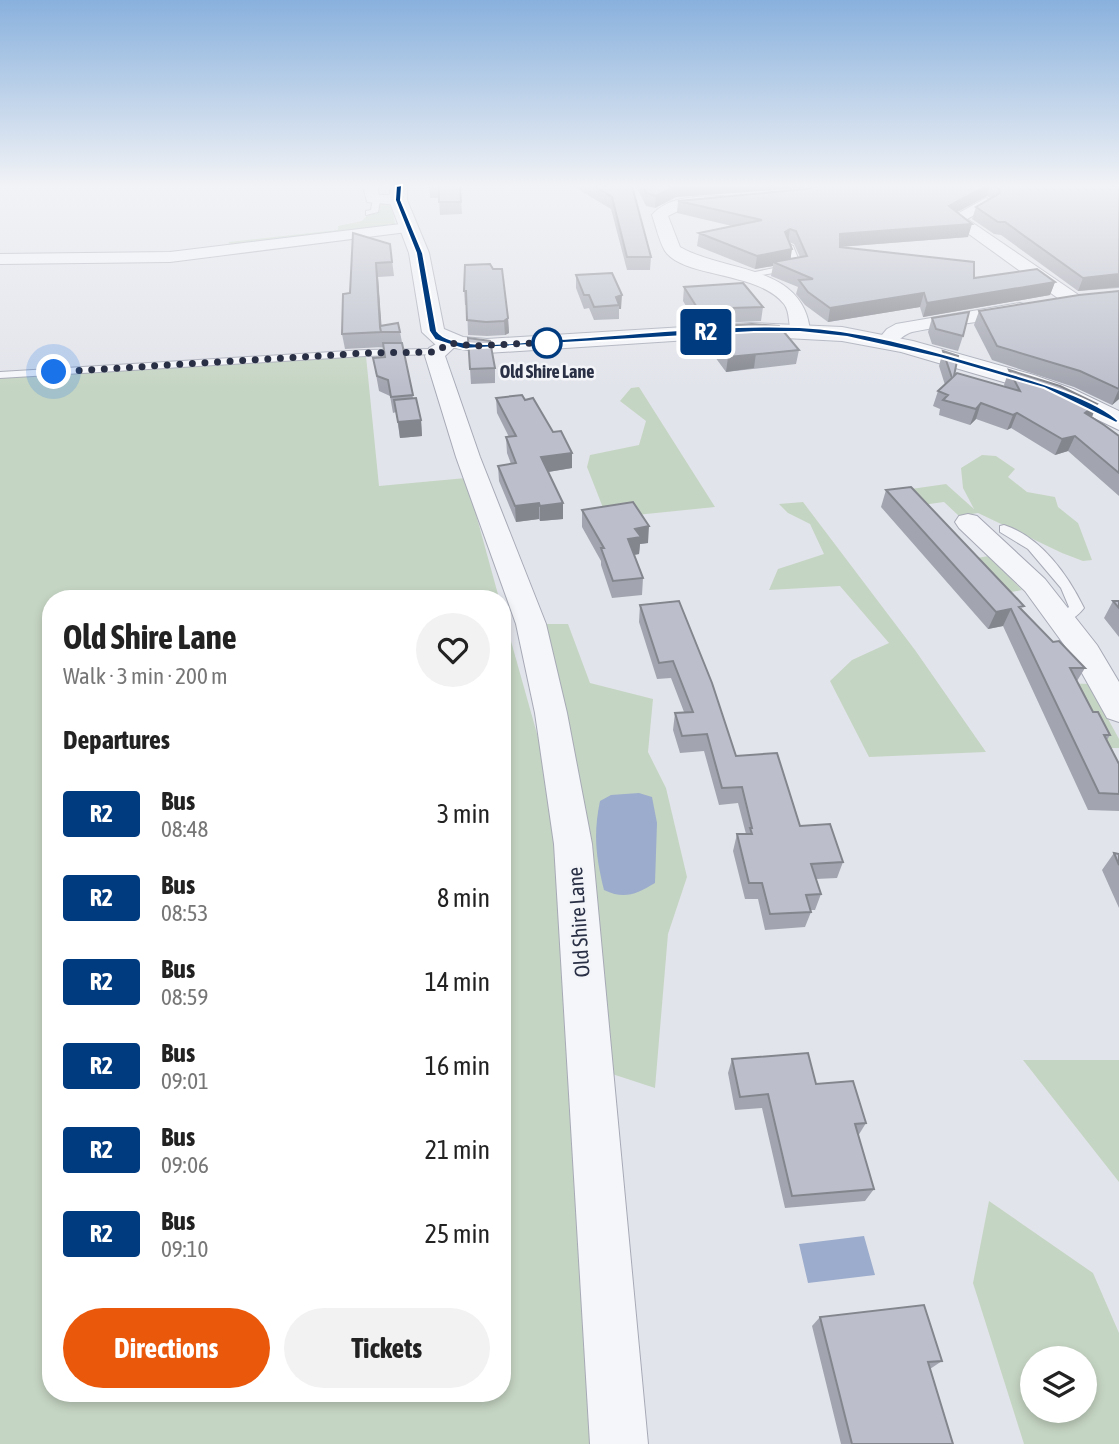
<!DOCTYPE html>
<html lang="en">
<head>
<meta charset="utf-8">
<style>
  body { margin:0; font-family:"Asap Condensed",sans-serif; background:#f2f2f2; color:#222; height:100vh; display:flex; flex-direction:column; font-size:26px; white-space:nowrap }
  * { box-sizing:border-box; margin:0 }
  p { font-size:23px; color:#767676 }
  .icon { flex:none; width:38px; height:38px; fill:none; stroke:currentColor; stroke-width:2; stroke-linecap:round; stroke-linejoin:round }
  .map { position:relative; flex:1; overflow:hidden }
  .side { position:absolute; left:42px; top:590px; width:469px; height:812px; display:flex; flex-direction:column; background:#fff; border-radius:28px; box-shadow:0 4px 10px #0003 }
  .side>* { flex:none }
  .badge { padding:0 14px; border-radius:5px; font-size:24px; line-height:46px }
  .fabs { position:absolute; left:1020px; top:1346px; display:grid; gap:14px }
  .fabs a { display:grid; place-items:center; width:77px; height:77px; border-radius:50%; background:#fff; box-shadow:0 4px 10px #0003; font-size:35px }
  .you { position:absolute; width:35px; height:35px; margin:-18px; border:5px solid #fff; border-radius:50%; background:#1a73e8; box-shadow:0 0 0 10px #1a73e833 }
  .map>.badge { position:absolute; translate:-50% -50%; box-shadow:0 0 0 4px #fff }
  h2 { padding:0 21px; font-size:26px; line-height:63px }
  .round { display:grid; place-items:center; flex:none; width:74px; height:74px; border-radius:37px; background:#f2f2f2 }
  .headline { display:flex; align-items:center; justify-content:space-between; height:119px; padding:0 21px }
  h1 { font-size:33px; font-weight:700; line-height:52px }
  .primary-button { display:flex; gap:14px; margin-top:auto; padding:14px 21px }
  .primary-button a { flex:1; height:80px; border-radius:42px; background:#ea580c; color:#fff; font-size:28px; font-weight:700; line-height:80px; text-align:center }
  .primary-button a+a { background:#f2f2f2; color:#222 }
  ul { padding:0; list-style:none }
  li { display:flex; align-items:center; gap:21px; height:84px; padding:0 21px }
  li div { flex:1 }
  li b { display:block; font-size:26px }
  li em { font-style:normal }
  li .badge { min-width:77px; font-weight:700; text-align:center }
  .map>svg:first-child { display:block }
</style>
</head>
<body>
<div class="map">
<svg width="1119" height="1444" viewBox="0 0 1119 1444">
  <rect width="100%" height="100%" fill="#e2e4eb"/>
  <path fill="#c5d5c3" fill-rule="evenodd" d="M379 202H391L395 224 228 247 229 242 338 230V226L362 221Z
    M366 356 379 486 466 478 499 598H51V1393H502V609L557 805 597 1444H0V378Z
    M639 387 715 507 607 518 587 467 590 455 639 445 646 421 620 401 631 388Z
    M982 455 996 456 1015 469 1008 477 1027 492 1055 497 1058 507 1078 523 1092 560 1083 561 1062 553 978 513 959 516 944 502 915 506 904 490 946 484 974 509 963 488 961 468Z
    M803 502 915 650 986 752 869 757 830 681 852 660 889 643 840 586 769 590 778 569 824 554 810 524 788 513 779 504Z
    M989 556 1022 590 990 596 958 561Z
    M540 624H568L590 683 653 699 648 752 666 788 687 877 668 934 655 1088 603 1071Z
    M1066 683 1089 684 1119 739V748H1097Z
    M1023 1060H1119V1182Z
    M989 1201 1093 1273 1119 1333V1444H1024L973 1283ZM1085 1358V1410H1032V1358Z"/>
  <path fill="#9caccc" d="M639 793 652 797 657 823 655 883C636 894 625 900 604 890 596 857 593 835 600 801L611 795Z
    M864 1236 875 1275 808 1283 799 1244Z"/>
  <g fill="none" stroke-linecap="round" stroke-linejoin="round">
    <defs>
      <path id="service" d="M373 199 380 201 378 212 366 215V211L371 210Z
        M789 244 793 246 802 268 750 277V273L794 264 785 246Z
        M436 349 441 352 439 354 365 356 0 378V372L365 350Z
        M1004 525C1041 537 1068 575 1084 608 1078 616 1066 625 1056 622L1054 619 1069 607 1061 588 1028 549 1000 532V526Z"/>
      <path id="minor" d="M363 186H377L379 195H398L406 200 398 205 367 202Z
        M723 196 728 198 731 201 728 204 684 208 668 216 680 247C726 273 802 264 810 330L807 334H793C787 325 791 313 784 304 758 271 683 278 665 251 659 241 656 226 652 215 669 195 699 197 723 196Z
        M986 198 994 203 991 206 967 219 1080 296 1082 300 1080 304H1066L948 219Z
        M409 223 415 225 417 228 415 231 170 262 0 264V254L170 252Z
        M1020 303 1027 305 1029 309 1027 313C989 322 950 324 912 332 898 336 895 350 879 346L876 342 887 329 896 324Z
        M449 337 456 339 459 343 445 356 480 457 546 624 567 713 592 844 648 1444H590L554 844 535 713 516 624 456 457 425 356 429 348Z
        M968 514 977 516 1045 579 1097 645 1119 682V722L1107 718 1073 657 1025 591 959 528 955 522 959 516Z"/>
      <path id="tertiary" d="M391 186H407V200L429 253 444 329 463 337 487 339 750 323 842 327 913 341 1034 375 1073 389 1119 411V430L1055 399 1017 386 901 352 842 341 750 336 487 353 436 345 422 332 409 253 389 200Z"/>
    </defs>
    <use href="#service" stroke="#a7aab6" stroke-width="2"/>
    <use href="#minor" stroke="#a7aab6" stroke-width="2"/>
    <use href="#tertiary" stroke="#a7aab6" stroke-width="2"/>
    <use href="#service" fill="#f5f6f9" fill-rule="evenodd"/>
    <use href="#minor" fill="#f5f6f9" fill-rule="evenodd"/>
    <use href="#tertiary" fill="#f5f6f9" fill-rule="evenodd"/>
  </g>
  <path fill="#a2a4af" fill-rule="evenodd" d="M429 186H460L462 214 440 215 439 198H430Z
    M573 186H632L651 257 650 270H627L611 209Z
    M636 186H808L802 188 676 197 655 208 646 206Z
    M821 186H1119V288L1078 291 1001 235 994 234 972 219 976 207 991 198 987 196 957 212 968 237 840 247 974 278 1055 282 1050 295 923 317 920 307 828 322 805 305 796 294 798 287 771 276 773 266 755 269 697 246 699 233 732 226 677 213 678 201 806 189ZM789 242 794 244 800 257 791 259Z
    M390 244 394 276 378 277 381 326 400 332 413 398 421 420 422 436 400 438 396 412 393 413 390 396 379 391 373 358 385 357 382 342 383 347 345 349 342 334 350 293Z
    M465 265 508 318 509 333 505 335 487 336 468 335 467 305H465L464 291Z
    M612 273 621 309H619V319L594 320 589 308 584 309 576 288V275Z
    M684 287 763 307 761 321 697 324 683 301Z
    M1119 291V399L1112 405 1074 387 992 360 974 325 979 311Z
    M932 318 963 336 958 351 932 344 928 332Z
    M705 327 799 350 796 364 726 372 704 342Z
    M468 338 495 368V383L471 384Z
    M943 351 954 376 1005 387 1004 385 1009 370 1097 404 1092 417 1119 436V496L1068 451 1055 455 1011 428 1007 430 976 419 970 425 939 415 940 409 933 406 938 391 945 385 939 366Z
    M496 398 525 400 572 468 548 472 563 519 540 521 539 519 516 522 499 481 498 466 511 464 507 453 506 437H509L497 413Z
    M886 490 1022 610 1053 642 1085 668 1077 681 1093 712 1110 735 1107 740 1119 764V811L1088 810 1003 626 988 629 881 507Z
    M582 510 648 543 640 544 639 554 634 555 643 578 642 595 612 598 601 565V561L582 527Z
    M1113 601H1119V637L1104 618Z
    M640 605 736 756 800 826 843 862 837 878 816 879 821 894 815 910H810L811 912 805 927 765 930 758 899H745L733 851 737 834H746L738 803 719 805 704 751 680 753 673 730 675 713 684 712 671 678 657 679 639 622Z
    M1114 853 1119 854V908L1102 870Z
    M732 1059 816 1084 866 1123 858 1136 874 1189 865 1201 785 1208 762 1108 735 1110 728 1073Z
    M820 1317 942 1361 930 1369 953 1444H841L812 1326Z"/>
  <path fill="#84868e" d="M675 186H808L802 188 676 197 655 208 656 196Z
    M986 186H990L987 196 946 218 949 206Z
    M972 224 968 237 837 247 840 234Z
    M790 229 788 242 785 232Z
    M792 249 790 262H773V266L755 269 757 256Z
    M376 263 378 277 382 332H381Z
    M1119 274V287L1078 291 1083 278Z
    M1055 282 1050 295 923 317 927 303Z
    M924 293 920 307 828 322 830 308Z
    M622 295 621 309H619V305L616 297Z
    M508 318 509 333 505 335 504 321Z
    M756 353 754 368 726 372 728 357Z
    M1119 389V399L1112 405Z
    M981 403 976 419 970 425 976 409Z
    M1097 404 1091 419 1085 413Z
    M1017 413 1011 428 1007 430 1013 415Z
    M421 420 422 436 400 438 398 422Z
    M1075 436 1068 451 1055 455 1062 439Z
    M572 453V468L542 473 541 457Z
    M539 503V519L516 522 515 506Z
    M563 503V519L540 521V506Z
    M649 526 648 543 640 544 639 554 627 556 628 539 635 529Z
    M1011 609 1003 626 988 629 996 612Z"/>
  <path fill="#bcbfcb" stroke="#84868e" stroke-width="2" d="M439 186H460L461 202H439Z
    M594 186H632L651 257H627L612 197Z
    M643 186H675L656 196 646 193Z
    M821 186H986L949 206 972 224 840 234V247L974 262V278L1037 269 1055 282 927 303 924 293 830 308 808 292 799 280 813 279 773 262 807 256 796 231 790 229 785 232 792 249 757 256 699 233 762 220 678 201 806 189Z
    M995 186H1119V274L1083 278 1005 222H998L976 207 1000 193 999 189Z
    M353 233 390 244 392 262 376 263 380 326 398 323 400 332H381L380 327 381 332 342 334 343 294 350 293Z
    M490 264 493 269H502L508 318 504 321 486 322 467 320 466 291H464L465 265Z
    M612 273 622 295 616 297 619 305 594 307 589 295H584L576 275Z
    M743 283 763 307 698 309 684 287Z
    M1119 291V389L1080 371 997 346 979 311 1079 295Z
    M969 312 963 336 936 329 932 318Z
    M752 324 779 326 799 350 728 357 705 327Z
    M468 338 490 341 495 368 470 369Z
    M383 343H402L413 395 391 397 388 380 377 376 373 358 385 357Z
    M943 351 958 356 954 376 957 373 1020 391 1009 370 1060 386 1097 404 1085 413 1104 425 1119 436V473L1075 436 1062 439 1017 413 1013 415 981 403 976 409 943 400 948 395 938 391 952 378Z
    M522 395 525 400 533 398 553 432 561 431 572 453 541 457 563 503 540 506 539 503 515 506 498 466 516 463 506 437 516 436 496 398Z
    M416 398 421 420 398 422 394 400Z
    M911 487 1024 606 1019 607 1053 642 1059 641 1085 668H1070L1093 712H1098L1110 735H1104L1119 764V794L1099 793 1011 609 996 612 886 490Z
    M633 502 649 526 635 529 641 537 628 539 643 578 613 581 601 548H604L582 510Z
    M679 601 712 683 736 756 777 753 800 826 830 824 843 862 811 864 821 894 806 895 811 912 770 914 762 883H749L737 834H752L750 828H752L742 787 722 788 707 734 682 736 675 713 693 712 673 661 659 663 640 605Z
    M1113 601H1119V608Z
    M1114 853 1119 854V865Z
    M808 1053 816 1084 853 1081 866 1123 855 1124 874 1189 792 1196 768 1094 740 1097 732 1059Z
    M924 1305 942 1361 928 1362 953 1444H852L820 1317Z"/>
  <linearGradient id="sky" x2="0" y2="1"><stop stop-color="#89b1dd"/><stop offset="0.48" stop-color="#f2f3f6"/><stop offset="1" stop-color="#f2f3f6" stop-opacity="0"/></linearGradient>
  <rect width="1119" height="388" fill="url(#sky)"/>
  <path fill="#003b80" stroke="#fff" stroke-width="2" d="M402 185 401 200 423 253 437 331C453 353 533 341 560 339 639 334 720 324 799 327 868 330 936 352 1002 371 1036 381 1096 399 1119 421L1116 423 1044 388 940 358 847 337 800 332H754L463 349 435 340 429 331 416 253 395 200 396 186Z"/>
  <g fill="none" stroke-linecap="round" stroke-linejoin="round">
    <path stroke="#292f44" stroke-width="7" stroke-dasharray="0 12.6" d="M54 372 366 353 436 352 449 343 474 346 552 342 547 343"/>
  </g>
  <circle fill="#fff" stroke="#003b80" stroke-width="3.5" cx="547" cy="343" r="14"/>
  <g text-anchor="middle" stroke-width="5" stroke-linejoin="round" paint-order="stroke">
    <g font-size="18" font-weight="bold" fill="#292f44" stroke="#f2f4f8">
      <text x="547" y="378">Old Shire Lane</text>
    </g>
    <g font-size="21" fill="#292f44" stroke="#f2f4f8">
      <text transform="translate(579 922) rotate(-94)" y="7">Old Shire Lane</text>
    </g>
  </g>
</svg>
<div class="fabs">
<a><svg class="icon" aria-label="layers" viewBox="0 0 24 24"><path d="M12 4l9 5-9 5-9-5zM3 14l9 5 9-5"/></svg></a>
</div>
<div class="you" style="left:54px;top:372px"></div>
<b class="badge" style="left:706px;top:332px;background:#003b80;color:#fff">R2</b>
<section class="side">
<div class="headline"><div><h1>Old Shire Lane</h1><p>Walk · 3 min · 200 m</p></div><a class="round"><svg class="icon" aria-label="heart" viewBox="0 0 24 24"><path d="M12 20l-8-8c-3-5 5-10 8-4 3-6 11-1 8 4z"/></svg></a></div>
<h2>Departures</h2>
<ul>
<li><span class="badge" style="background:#003b80;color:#fff">R2</span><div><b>Bus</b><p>08:48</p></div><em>3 min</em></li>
<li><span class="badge" style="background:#003b80;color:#fff">R2</span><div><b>Bus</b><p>08:53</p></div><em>8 min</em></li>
<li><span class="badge" style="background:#003b80;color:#fff">R2</span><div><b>Bus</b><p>08:59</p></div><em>14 min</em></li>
<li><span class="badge" style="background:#003b80;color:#fff">R2</span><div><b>Bus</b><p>09:01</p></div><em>16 min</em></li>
<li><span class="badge" style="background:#003b80;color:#fff">R2</span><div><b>Bus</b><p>09:06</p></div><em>21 min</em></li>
<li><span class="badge" style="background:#003b80;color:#fff">R2</span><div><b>Bus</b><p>09:10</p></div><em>25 min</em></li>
</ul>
<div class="primary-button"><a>Directions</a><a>Tickets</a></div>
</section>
</div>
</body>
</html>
